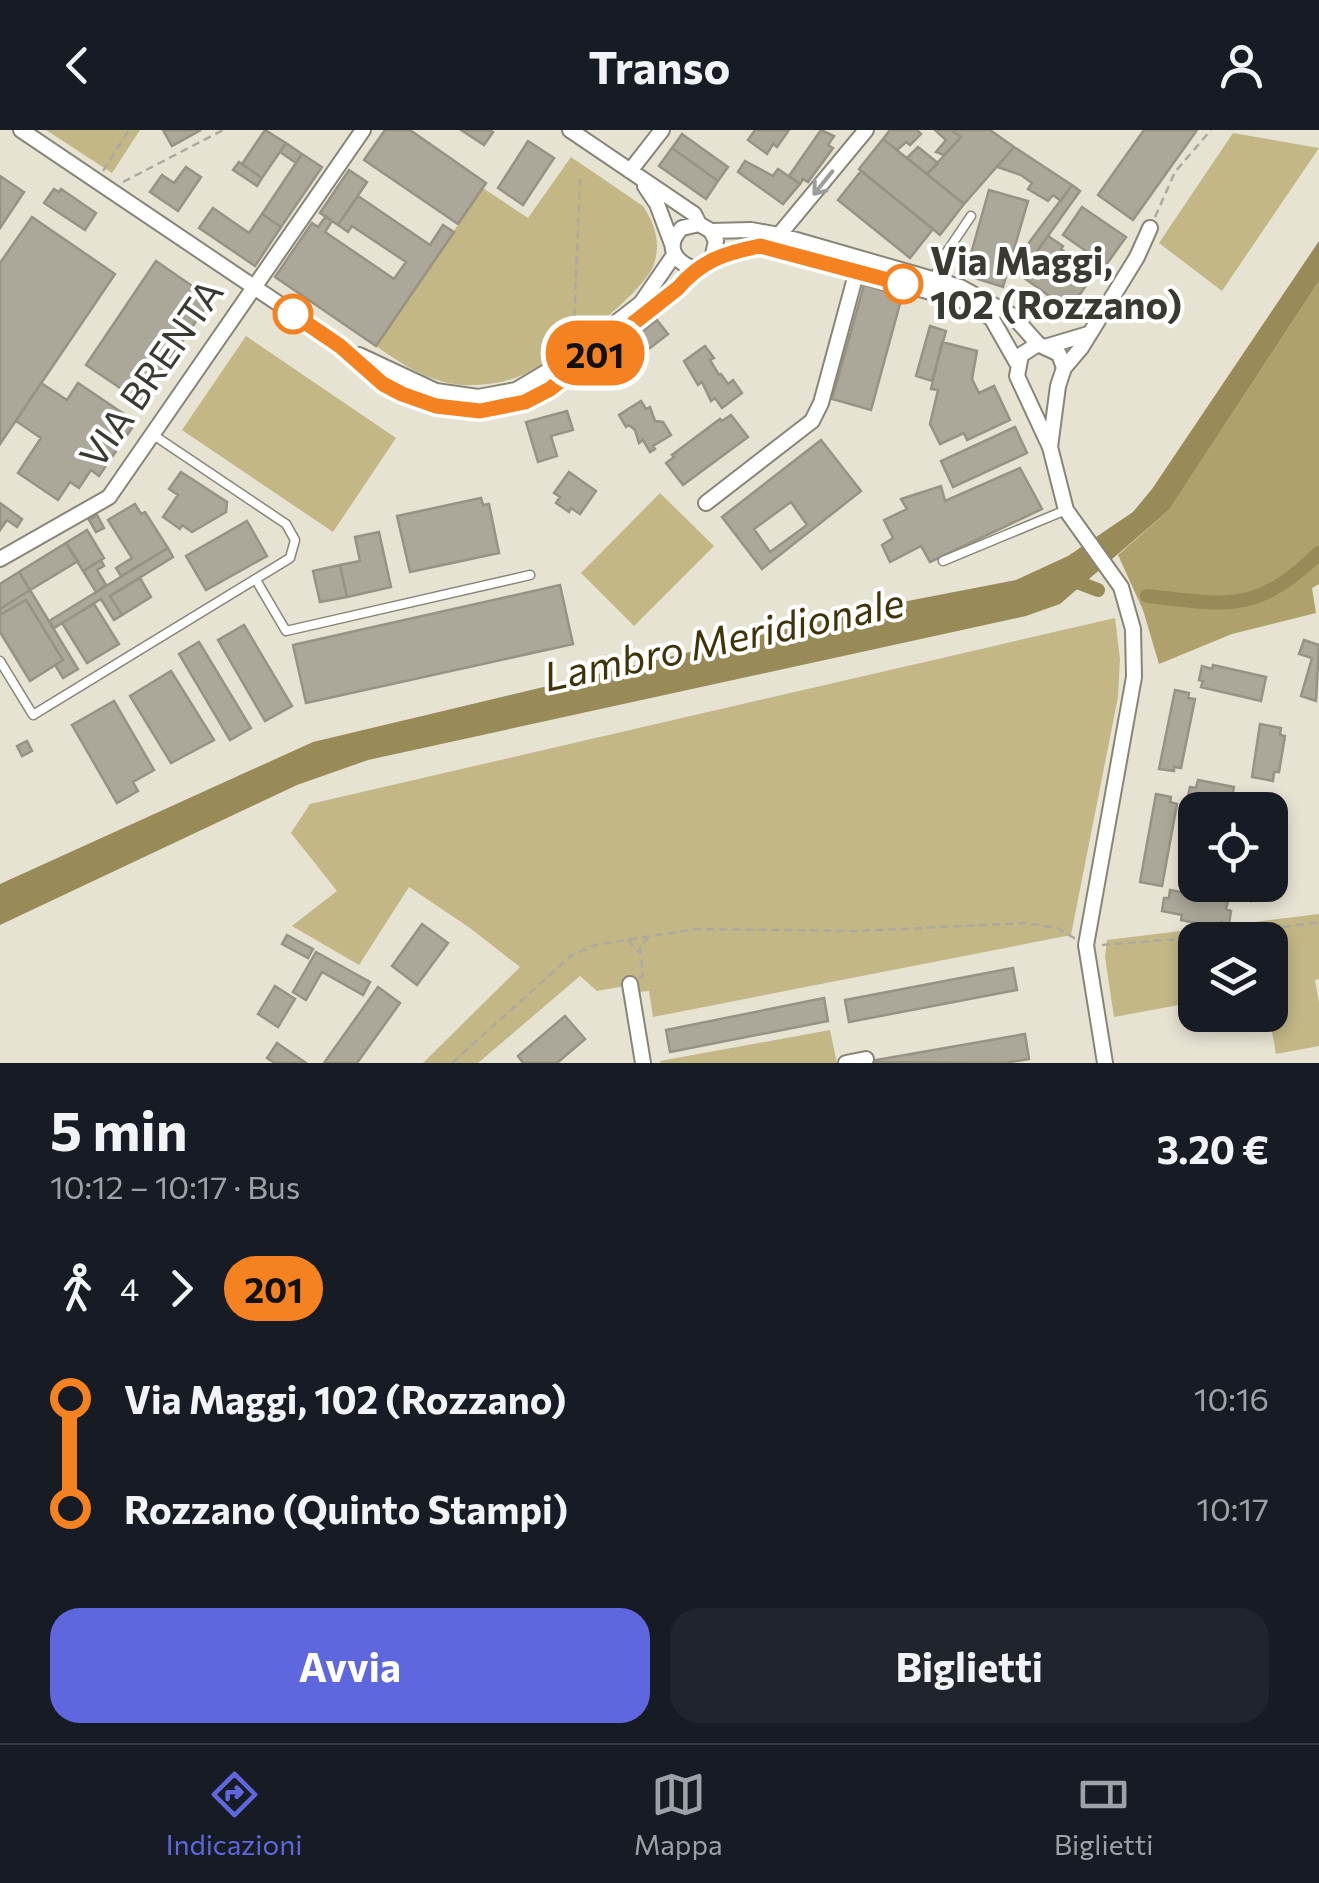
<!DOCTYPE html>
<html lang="it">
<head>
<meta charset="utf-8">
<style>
  body { margin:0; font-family:Commissioner,sans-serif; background:#20242c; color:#f1f3f6; height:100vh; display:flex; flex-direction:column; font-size:38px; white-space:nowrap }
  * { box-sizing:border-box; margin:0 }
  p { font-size:32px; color:#9ea1a6 }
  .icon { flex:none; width:55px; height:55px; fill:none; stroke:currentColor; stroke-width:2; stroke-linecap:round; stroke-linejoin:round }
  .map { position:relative; height:933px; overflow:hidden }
  .drawer { display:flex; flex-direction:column; background:#171b24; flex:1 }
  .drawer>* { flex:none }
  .badge { padding:0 20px; border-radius:32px; font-size:35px; line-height:65px }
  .tools { position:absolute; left:1178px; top:662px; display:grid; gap:20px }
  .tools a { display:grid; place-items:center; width:110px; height:110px; border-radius:20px; background:#171b24; box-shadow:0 5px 15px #0003; font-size:50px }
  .map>.badge { position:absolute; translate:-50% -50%; box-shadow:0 0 0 5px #fff }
  .legs { display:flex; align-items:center; gap:15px; height:110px; padding:0 50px; font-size:32px }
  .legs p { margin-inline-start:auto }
  .overview { display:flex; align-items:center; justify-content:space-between; height:170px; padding:0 50px }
  h1 { font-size:55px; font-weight:700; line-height:75px }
  .button { display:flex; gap:20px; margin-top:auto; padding:20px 50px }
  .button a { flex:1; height:115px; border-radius:30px; background:#5f67df; color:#fff; font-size:40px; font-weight:700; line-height:115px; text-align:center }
  .button a+a { background:#20242c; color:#f1f3f6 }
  ul { padding:0 50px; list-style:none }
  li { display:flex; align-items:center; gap:35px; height:110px; font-size:38px }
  li i { display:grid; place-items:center; width:15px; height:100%; margin:0 12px; background:currentColor }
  li i::after { content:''; width:25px; height:25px; margin:-12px; border:8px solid; border-radius:50%; background:#171b24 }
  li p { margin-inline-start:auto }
  li:first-child i { background:linear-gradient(#0000 50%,currentColor 0) }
  li:last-child i { background:linear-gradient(currentColor 50%,#0000 0) }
  header { display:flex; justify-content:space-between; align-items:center; height:130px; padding:0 50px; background:#171b24; font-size:45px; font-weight:700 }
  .tab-bar { display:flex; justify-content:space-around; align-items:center; height:140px; border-top:2px solid #363941; background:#171b24; font-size:28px; color:#9ea1a6 }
  .tab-bar a { display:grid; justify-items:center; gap:5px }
  .tab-bar .selected { color:#5f67df }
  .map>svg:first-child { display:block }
</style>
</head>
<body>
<header><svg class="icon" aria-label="back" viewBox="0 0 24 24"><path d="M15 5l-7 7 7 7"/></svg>Transo<svg class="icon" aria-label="person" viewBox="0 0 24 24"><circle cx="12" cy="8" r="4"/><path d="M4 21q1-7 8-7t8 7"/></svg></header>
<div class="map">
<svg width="1319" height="933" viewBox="0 0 1319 933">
  <rect width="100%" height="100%" fill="#e6e3d3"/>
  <path fill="#c3b786" d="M46 0H140L112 43Z
    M1233 3 1319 18 1222 161 1159 113Z
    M571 27 643 76C655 94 661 113 654 134 643 166 551 233 520 246 505 252 490 255 474 255 436 257 406 237 376 216L483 58 528 88Z
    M246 206 396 308 333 402 182 300Z
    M660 363 714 416 634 496 581 443Z
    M1115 488 1120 529 1118 567 1071 805 653 887 649 861 638 862 625 856 597 861 580 846 478 933H423L520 837 470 798 409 757 359 835 292 796 337 761 291 703 310 674Z
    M1319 784V849L1315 850 1319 873V916L1276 924 1269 885 1270 810H1195V872L1114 887 1105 827 1107 810Z
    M830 900 837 933H661L660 931Z"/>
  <path fill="#aea16c" d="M1319 151V454L1312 458 1316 483 1232 504 1159 534 1143 480 1118 425 1169 380Z"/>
  <path fill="#988b57" d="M1319 111V151L1169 380 1060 474 1026 486 368 630 297 655 0 795V754L313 612 887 475 1016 450 1068 426 1133 382 1152 359Z"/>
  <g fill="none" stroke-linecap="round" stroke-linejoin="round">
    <path stroke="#988b57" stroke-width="14" d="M1069 449 1098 460
      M1147 466C1228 475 1256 484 1319 423"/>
  </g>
  <path fill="#aba899" stroke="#969284" stroke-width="2.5" fill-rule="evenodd" d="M163 0H201L172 16Z
    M265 0 286 13 262 48 242 34Z
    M385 0H410L486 53 458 94 364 30Z
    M461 0H490L493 2 484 15Z
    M755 0H789L777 17 773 14 767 24 748 10Z
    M821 0 834 6 828 15 833 18 808 52 803 49 800 54 789 46Z
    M890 0H917L921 4 910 15 906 12 897 20 883 9Z
    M935 0H951L961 7 944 25 936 22 946 10Z
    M951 0H990L1014 17 964 74 927 44 961 7Z
    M1144 0H1197L1133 90 1098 65Z
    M682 4 728 37 718 51 672 18Z
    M883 9 964 74 940 105 859 39Z
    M528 11 554 28 523 75 498 58Z
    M286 13 302 24 296 33 280 22Z
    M918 17 938 33 927 44 907 28Z
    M1014 17 1072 55 1061 71 1053 65 1048 71 1028 59 1032 53 1021 45 997 37Z
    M672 18 718 51 706 69 659 36Z
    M302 24 322 37 281 97 262 84Z
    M745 31 773 46 778 39 800 54 783 74 738 42Z
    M239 32 262 48 257 56 233 40Z
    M186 37 201 47 178 81 150 62 162 45 174 53Z
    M349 40 367 52 338 95 320 83Z
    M861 41 933 99 910 128 838 70Z
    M0 46 24 62 0 98Z
    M1072 55 1080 61 1020 145 1017 138 1025 127 1022 122Z
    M54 59 59 62 61 59 96 83 85 100 44 73Z
    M989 60 1028 71 1003 157 965 145Z
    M358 66 430 115 443 95 454 102 376 216 275 147 312 93 318 97 326 86 332 91 325 102 394 149 406 132 352 96 348 102 338 95Z
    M1082 77 1126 107 1106 135 1063 105Z
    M213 78 249 103 262 84 281 97 255 136 199 98Z
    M32 87 115 144 0 314V133Z
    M1048 106 1063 116 1061 119 1083 136 1081 139 1092 147 1069 180 1020 145Z
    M156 131 211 169 141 272 86 235Z
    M864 155 902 166 871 280 832 269Z
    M657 190 668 204 600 257 589 243Z
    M930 196 946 201 932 251 916 246Z
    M942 212 977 221 972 249 979 263 994 256 1010 290 967 310 964 303 940 314 930 294 938 260 931 259Z
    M705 216 714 228 710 230 719 245 721 244 728 254 733 250 742 263 722 278 715 268 711 271 702 252 698 255 684 231Z
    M41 253 67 270 78 253 136 292 99 346 91 340 79 358 70 352 58 370 18 343 41 308 16 291Z
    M641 271 646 279 650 277 655 291 663 292 671 305 653 316 655 319 650 322 643 310 639 313 635 300 629 295 626 297 619 285Z
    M567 281 573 300 551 306 557 326 538 332 526 292Z
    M731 285 748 307 683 355 666 333 674 327 672 325 720 289 722 291Z
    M1015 297 1027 323 953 357 941 331Z
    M821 310 861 361 762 439 722 387ZM791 372 807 395 770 422 754 399Z
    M1020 338 1042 379 930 432 921 416 890 432 882 415 893 408 884 390 907 379 901 369 941 356 945 371Z
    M181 342 227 372 226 382 192 402 182 395 180 399 163 387 178 365 169 359Z
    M569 342 596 361 580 384 571 378 569 382 556 373 560 367 554 363Z
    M481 368 483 375 489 374 499 423 410 442 397 386Z
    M0 373 22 389 17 397 7 390 0 400Z
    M135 374 141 384 145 382 168 418 121 446 116 438 132 428 108 390Z
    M97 385 104 398 96 402 89 390Z
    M247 391 267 426 206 460 186 426Z
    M87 400 104 428 83 441 66 413Z
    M379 402 391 457 347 467 340 435 360 431 355 407Z
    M66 413 78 431 30 460 19 442Z
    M168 418 173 427 110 466 122 485 114 490 101 469 54 498 49 491Z
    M101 430 104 436 97 440 106 455 96 462 83 441Z
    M340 435 347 467 320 472 313 441Z
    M19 442 30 460 0 479V454Z
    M140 448 151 467 122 485 110 466Z
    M560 455 573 514 306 573 293 515Z
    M30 460 78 539 63 548 55 535 63 530 26 470 0 485V479Z
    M26 470 63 530 30 551 0 502V485Z
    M94 474 119 514 87 533 62 493Z
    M244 495 292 576 265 591 218 510Z
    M1304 510 1319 515 1316 571 1301 566 1312 528 1299 524Z
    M199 512 251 598 230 610 179 524Z
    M1213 535 1266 547 1261 571 1201 557 1203 551 1199 550 1202 536 1212 539Z
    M171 541 214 610 171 633 130 566Z
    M1175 560 1189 563 1188 568 1195 569 1181 638 1174 637V641L1159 639Z
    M114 571 154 640 133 652 138 661 117 673 72 595Z
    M1260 594 1281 598 1280 605 1285 606 1279 642H1274L1273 651 1252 647Z
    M27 611 32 621 22 626 17 616Z
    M1198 650 1234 657 1232 666 1237 667 1235 680 1213 676 1212 680 1187 671 1190 657 1196 658Z
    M1156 664 1171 667 1170 672 1177 674 1162 756 1140 752Z
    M1229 755H1259L1258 760 1253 759 1251 771 1237 768 1238 763 1228 761Z
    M1170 760 1228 771 1226 779 1231 781 1229 794 1221 792 1220 798 1181 790 1182 785 1162 781 1164 768H1169Z
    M422 794 448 813 417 855 392 836Z
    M287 805 313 819 308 828 282 814Z
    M316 822 370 852 363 865 322 842 306 870 293 862Z
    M1013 838 1017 860 849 892 845 870Z
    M275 856 295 869 278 897 258 884Z
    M378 857 400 873 357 933H324Z
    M824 868 828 891 670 922 666 900Z
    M565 886 585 909 557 933H523L518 926Z
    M1025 904 1029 929 1005 933 865 932Z
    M277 913 306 933H275L267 928Z"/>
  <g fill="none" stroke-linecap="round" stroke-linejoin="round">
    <defs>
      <path id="lane" d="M933 151 944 126 971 86
        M943 431 1066 380
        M256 450 286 501 530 445
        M0 531 33 585 290 428 295 410 286 394 152 304"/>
      <path id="street" d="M21 0 340 215 383 254 402 263 436 276 480 281 525 272 550 259 678 158C702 131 724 123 759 116L968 172 992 189 1017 233
        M570 0 694 84 699 94
        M630 41 662 0
        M645 56 657 74 672 114
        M711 101 751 100 779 105 960 157 1013 186 1038 214
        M779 105 866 0
        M695 139C674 132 664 115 682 98L699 94 711 101 716 111 712 129
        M1048 216 1088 204
        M359 225 436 261 478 267 516 260 573 226 641 173 674 125
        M1064 238 1081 218 1137 127 1150 98
        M1050 317 1058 256 1064 238 1059 224 1038 214 1021 225 1017 246 1050 317 1066 380 1121 457 1133 499 1134 547 1086 815 1105 933
        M706 373 812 291 821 273 859 133
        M0 429 109 367 363 0
        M630 854 643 933
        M846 933 866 929"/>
    </defs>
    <use href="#lane" stroke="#888577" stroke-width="11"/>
    <use href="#street" stroke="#888577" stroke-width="18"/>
    <path stroke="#adaa9d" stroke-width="2.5" stroke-dasharray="8 5" stroke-linecap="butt" d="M103 41 129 0
      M123 52 223 0
      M1155 87 1175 42 1211 0
      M571 212 574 194 580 49
      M628 810 639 823
      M1102 815 1228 805 1319 792
      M639 848 643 846 640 816 649 807
      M452 933 572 825 595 815 696 799 857 801 1025 793 1057 798 1076 809"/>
    <use href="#lane" stroke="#fff" stroke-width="8"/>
    <use href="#street" stroke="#fff" stroke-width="14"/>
  </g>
  <defs><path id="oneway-shaft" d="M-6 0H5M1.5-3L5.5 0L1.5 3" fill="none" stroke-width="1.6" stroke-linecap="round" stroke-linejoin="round" transform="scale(2.5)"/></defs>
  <use stroke="#9c9c98" href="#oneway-shaft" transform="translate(823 53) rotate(129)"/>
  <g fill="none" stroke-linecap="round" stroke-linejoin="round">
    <defs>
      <path id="line-1" d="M293 184 340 216 383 254 402 264 436 276 480 281 525 272 550 259 678 158C701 131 724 123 760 116L903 154"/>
    </defs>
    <use href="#line-1" stroke="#fff" stroke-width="22"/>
    <use href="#line-1" stroke="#f58220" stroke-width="15"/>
  </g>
  <g fill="#fff" stroke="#f58220" stroke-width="5">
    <circle cx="903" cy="154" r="18"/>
    <circle cx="293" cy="184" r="18"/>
  </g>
  <g text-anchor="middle" stroke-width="8" stroke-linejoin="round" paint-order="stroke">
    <g font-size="38" font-weight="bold" fill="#3a3932" stroke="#fff" text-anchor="start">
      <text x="930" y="145">Via Maggi,<tspan x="930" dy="44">102 (Rozzano)</tspan></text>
    </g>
    <g font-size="38" fill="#3a3932" stroke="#fff">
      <text transform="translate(152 244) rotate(-55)" y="13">VIA BRENTA</text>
    </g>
    <g font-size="40" font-style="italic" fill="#3e3407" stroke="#fff">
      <text transform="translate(724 510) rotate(-12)" y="14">Lambro Meridionale</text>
    </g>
  </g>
</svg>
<div class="tools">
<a><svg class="icon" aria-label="locate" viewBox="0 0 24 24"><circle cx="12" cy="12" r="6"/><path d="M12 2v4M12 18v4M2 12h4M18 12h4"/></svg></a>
<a><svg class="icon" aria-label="layers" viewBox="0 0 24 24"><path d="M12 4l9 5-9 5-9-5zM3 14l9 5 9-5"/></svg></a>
</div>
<b class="badge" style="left:595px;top:223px;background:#f58220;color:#111">201</b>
</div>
<section class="drawer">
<div class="overview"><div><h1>5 min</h1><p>10:12 – 10:17 · Bus</p></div><b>3.20 €</b></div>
<div class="legs"><svg class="icon" aria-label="walk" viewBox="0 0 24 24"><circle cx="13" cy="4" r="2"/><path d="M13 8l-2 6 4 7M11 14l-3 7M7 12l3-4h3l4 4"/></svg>4<svg class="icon" aria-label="forward" viewBox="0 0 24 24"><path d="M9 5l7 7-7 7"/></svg><b class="badge" style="background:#f58220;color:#111">201</b></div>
<ul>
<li><i style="color:#f58220"></i><b>Via Maggi, 102 (Rozzano)</b><p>10:16</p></li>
<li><i style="color:#f58220"></i><b>Rozzano (Quinto Stampi)</b><p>10:17</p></li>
</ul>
<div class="button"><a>Avvia</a><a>Biglietti</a></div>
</section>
<nav class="tab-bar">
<a class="selected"><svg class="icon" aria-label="directions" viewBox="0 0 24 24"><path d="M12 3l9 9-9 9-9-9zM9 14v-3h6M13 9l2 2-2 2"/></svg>Indicazioni</a>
<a><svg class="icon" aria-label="map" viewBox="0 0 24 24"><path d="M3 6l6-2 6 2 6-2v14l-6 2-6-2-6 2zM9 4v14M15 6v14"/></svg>Mappa</a>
<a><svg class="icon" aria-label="tickets" viewBox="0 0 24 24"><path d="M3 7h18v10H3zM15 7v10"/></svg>Biglietti</a>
</nav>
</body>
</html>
